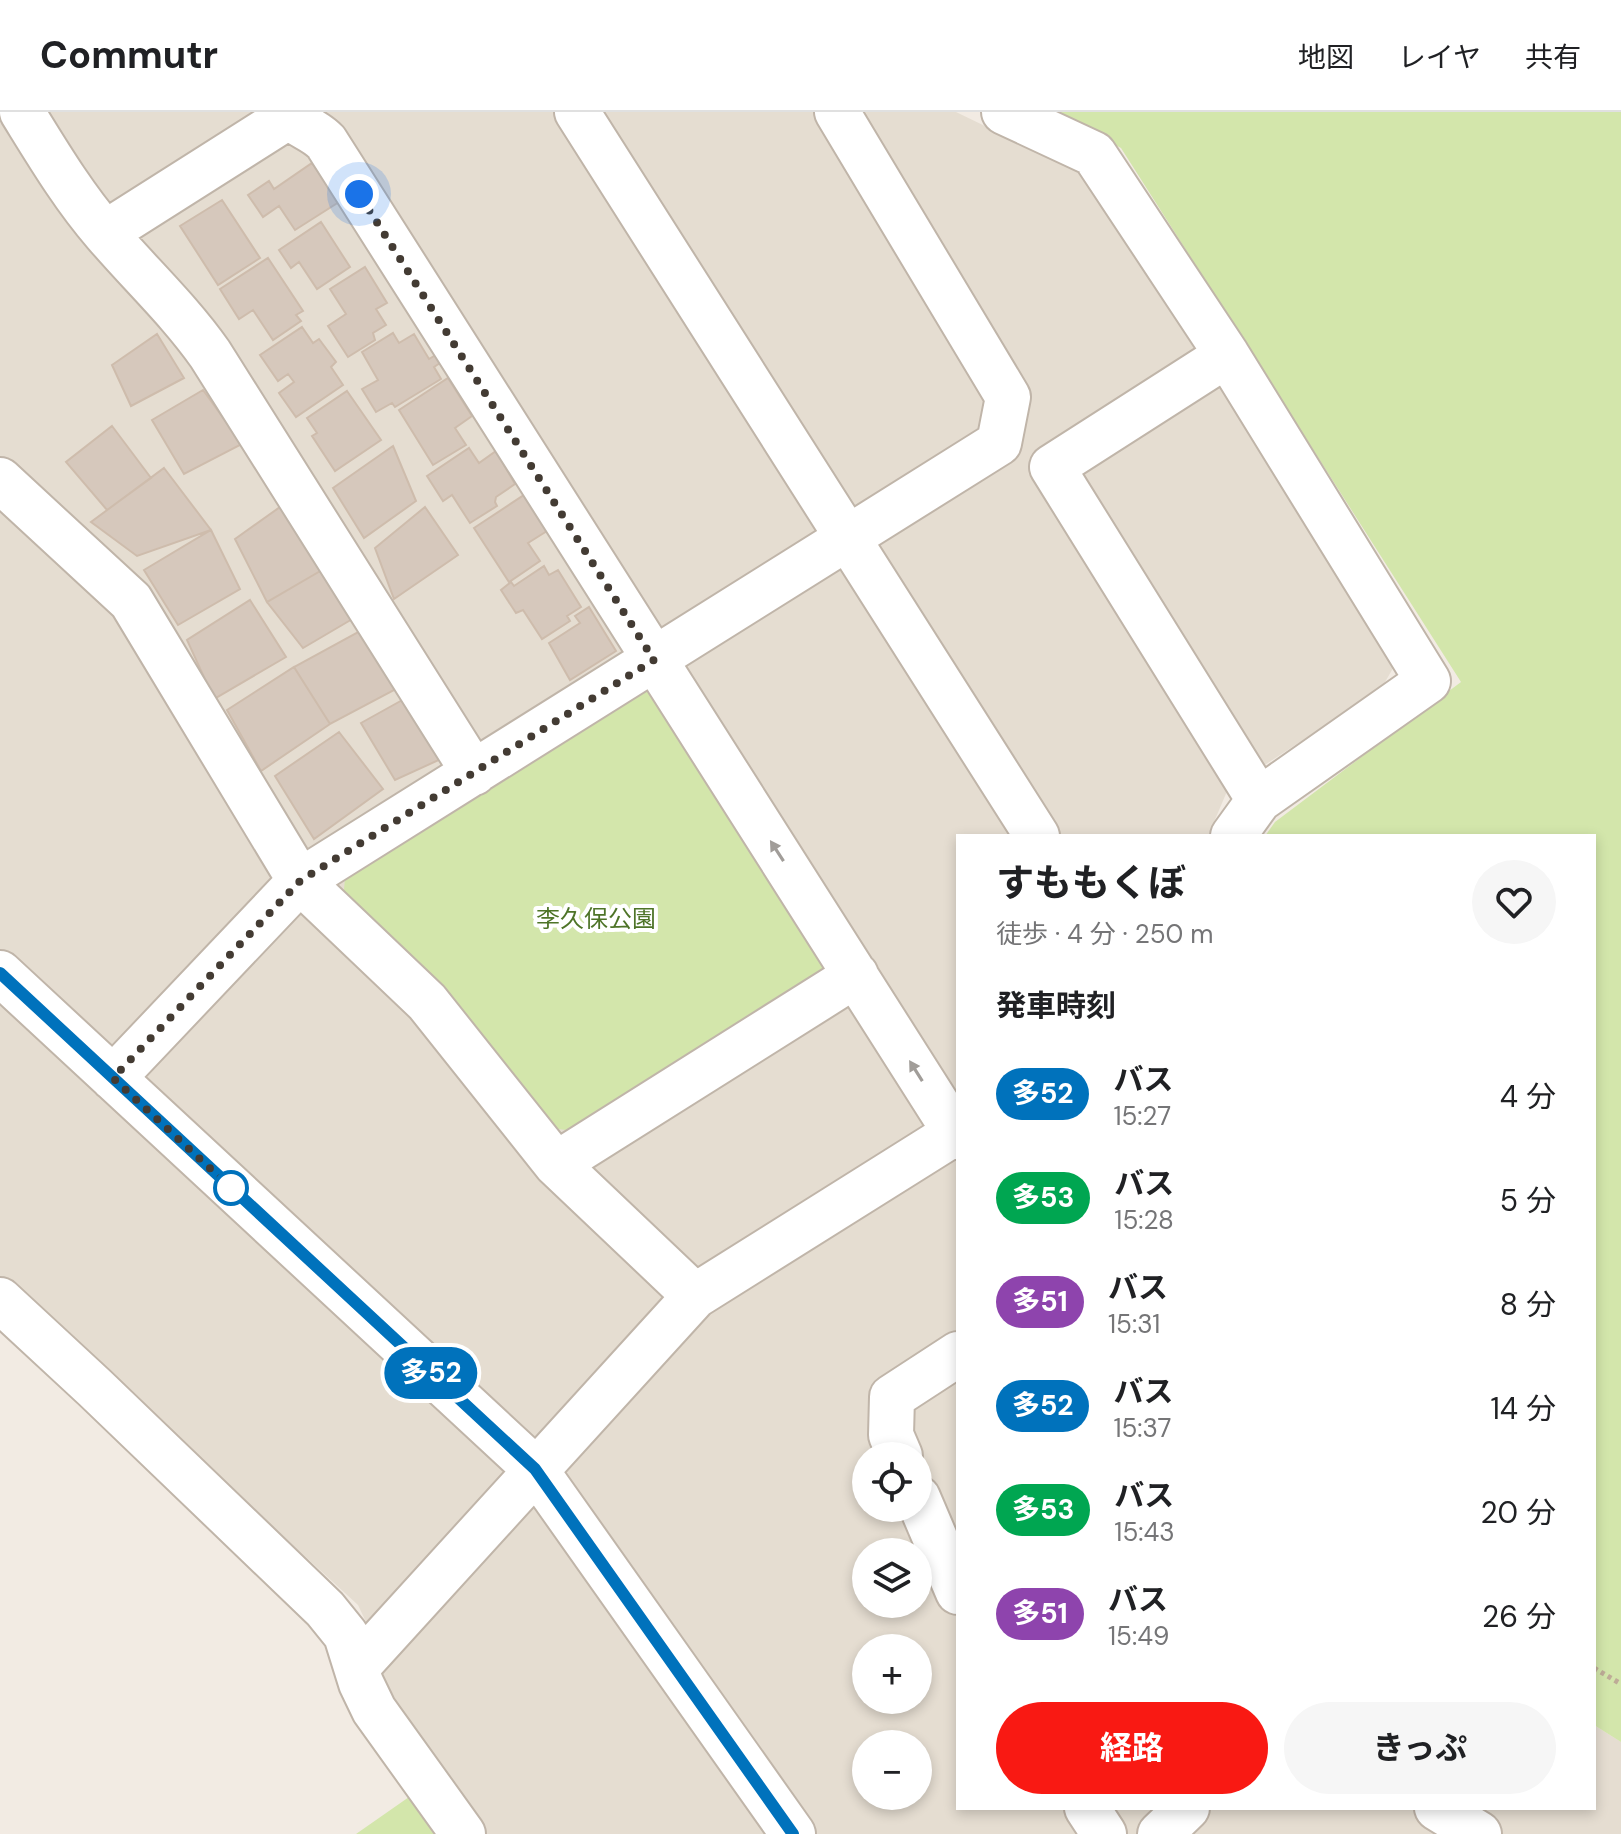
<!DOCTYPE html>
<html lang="ja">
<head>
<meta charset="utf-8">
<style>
  body { margin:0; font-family:"DM Sans","Noto Sans JP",sans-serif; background:#f6f6f6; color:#202124; height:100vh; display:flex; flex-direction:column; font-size:30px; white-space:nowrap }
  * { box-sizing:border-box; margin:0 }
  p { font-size:26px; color:#757577 }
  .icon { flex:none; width:44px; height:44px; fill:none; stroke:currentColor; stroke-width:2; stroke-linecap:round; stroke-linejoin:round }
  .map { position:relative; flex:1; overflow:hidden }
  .sheet { position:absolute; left:956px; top:722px; width:640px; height:976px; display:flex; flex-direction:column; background:#fff; border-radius:0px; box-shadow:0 4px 12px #0003 }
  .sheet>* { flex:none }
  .badge { padding:0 16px; border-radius:26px; font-size:28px; line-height:52px }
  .tools { position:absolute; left:852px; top:1330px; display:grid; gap:16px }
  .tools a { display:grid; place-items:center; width:80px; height:80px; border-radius:50%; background:#fff; box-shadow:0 4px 12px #0003; font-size:40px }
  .you { position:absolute; width:40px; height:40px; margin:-20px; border:6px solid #fff; border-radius:50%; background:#1a73e8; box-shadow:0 0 0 12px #1a73e833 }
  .map>.badge { position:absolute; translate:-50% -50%; box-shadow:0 0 0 4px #fff }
  h2 { padding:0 40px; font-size:30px; line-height:72px }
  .round { display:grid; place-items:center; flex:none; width:84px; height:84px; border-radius:42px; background:#f6f6f6 }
  .head { display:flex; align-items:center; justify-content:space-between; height:136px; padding:0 40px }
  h1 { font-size:38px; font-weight:700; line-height:60px }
  .button { display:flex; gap:16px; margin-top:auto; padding:16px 40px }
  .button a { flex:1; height:92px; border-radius:48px; background:#f91913; color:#fff; font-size:32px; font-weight:700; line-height:92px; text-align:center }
  .button a+a { background:#f6f6f6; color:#202124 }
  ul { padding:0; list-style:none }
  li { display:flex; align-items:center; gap:24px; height:104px; padding:0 40px }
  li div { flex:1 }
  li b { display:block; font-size:30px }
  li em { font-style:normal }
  li .badge { min-width:88px; font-weight:700; text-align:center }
  header { display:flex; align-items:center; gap:48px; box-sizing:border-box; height:112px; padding:0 40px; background:#fff; border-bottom:2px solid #e0e0e0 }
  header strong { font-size:38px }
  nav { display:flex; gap:44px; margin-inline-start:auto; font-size:28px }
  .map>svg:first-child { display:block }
</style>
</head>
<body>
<header>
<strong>Commutr</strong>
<nav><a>地図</a><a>レイヤ</a><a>共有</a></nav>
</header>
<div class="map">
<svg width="1621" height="1722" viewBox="0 0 1621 1722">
  <rect width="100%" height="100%" fill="#f2ebe3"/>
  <path fill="#e5ddd1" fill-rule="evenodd" d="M0 0H956L1094 67 1396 551 1381 577 1228 677 1208 724H958V1696H1594V1613L1621 1630V1722H483L381 1578 383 1546 358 1493 0 1164ZM866 1344H918V1396H866ZM866 1440H918V1492H866ZM866 1536H918V1588H866ZM866 1632H918V1684H866Z"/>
  <path fill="#d3e6ab" d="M1054 0H1621V1630L1594 1613V724H1265L1275 710 1461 570 1121 36Z
    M643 573 827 859 575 1019 550 1016 343 788 346 756Z
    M409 1685 436 1722H356Z"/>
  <path fill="#d6c8bc" stroke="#cebcac" stroke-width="2" d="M312 51 339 90 295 118 279 94 263 105 248 83 269 69 274 77Z
    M222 88 260 146 218 173 180 114Z
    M321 110 350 155 317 177 299 150 291 156 279 138Z
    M268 146 303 199 296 203 301 209 273 228 253 198 239 207 220 177Z
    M365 155 387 191 376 197 386 213 373 221 375 228 348 245 328 214 346 202 330 177Z
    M302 215 313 231 319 227 336 250 331 255 343 273 296 305 279 281 294 270 288 262 278 269 260 243Z
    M393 221 399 231 414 222 429 247 436 243 440 251 434 255 441 267 395 295 392 291 376 300 362 277 378 268 362 240Z
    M157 222 184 266 131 294 112 253Z
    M448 266 472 304 455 316 466 333 433 353 399 298Z
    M203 278 242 332 184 362 152 308Z
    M347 279 381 328 335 359 312 324 317 321 307 306Z
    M112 314 151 366 107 398 66 350Z
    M393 334 416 389 364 426 333 376Z
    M469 336 479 351 496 339 515 372 496 385 495 390 497 394 470 411 452 383 443 389 427 364Z
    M164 356 211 418 137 444 91 410Z
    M524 383 547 419 528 431 540 449 509 470 474 416Z
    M280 395 322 458 267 490 235 427Z
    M425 395 458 443 394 487 375 436Z
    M211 418 240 477 178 513 144 458Z
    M544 454 549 463 558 458 581 495 567 504 570 509 542 527 523 498 516 501 501 478 511 470 514 474Z
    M322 458 354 506 303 536 267 490Z
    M250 488 286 545 214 587 187 528Z
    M589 495 616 539 570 568 549 531 580 511 575 504Z
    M360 519 398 576 330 612 294 555Z
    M294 555 330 612 261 659 227 598Z
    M406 586 443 646 395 668 361 611Z
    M339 620 383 677 314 727 275 664Z"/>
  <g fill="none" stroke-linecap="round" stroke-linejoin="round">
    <defs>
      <path id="minor" d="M22 0C48 42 73 84 105 121 140 162 179 198 210 242L474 661
        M285 0C295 13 314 17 326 30L958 1025
        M577 0 1037 724
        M1004 0 1094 42 1227 243 1428 569 1259 688 1233 724
        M105 121 288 5
        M1227 243 1052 355 1259 688
        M0 368 131 489 300 769 427 890 556 1052 695 1184
        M0 861 535 1357 793 1722
        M113 966 300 769 999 331 1008 285 837 0
        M556 1052 856 863
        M0 1188 95 1276 325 1497 346 1523 361 1571 374 1598 463 1722
        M900 1344 891 1323 892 1285 958 1242
        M918 1386 958 1480
        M358 1554 695 1184 958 1019
        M1087 1696 1104 1722
        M1437 1696 1479 1722
        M1160 1722 1187 1696"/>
    </defs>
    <use href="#minor" stroke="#c0b5a9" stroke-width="48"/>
    <path stroke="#beac97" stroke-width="5" stroke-dasharray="4 4" stroke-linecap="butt" d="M1594 1556 1621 1572"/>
    <use href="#minor" stroke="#fff" stroke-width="44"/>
  </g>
  <defs><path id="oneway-solid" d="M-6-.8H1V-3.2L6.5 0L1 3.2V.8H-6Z" transform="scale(2)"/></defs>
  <g fill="#a19d99">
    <use href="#oneway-solid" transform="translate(777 739) rotate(-123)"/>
    <use href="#oneway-solid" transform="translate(916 959) rotate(-122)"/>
  </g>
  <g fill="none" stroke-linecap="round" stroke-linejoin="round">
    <defs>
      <path id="line" d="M0 861 535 1357 793 1722"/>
    </defs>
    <use href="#line" stroke="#fff" stroke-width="18"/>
    <use href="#line" stroke="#0072bc" stroke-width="12"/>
    <path stroke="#433b33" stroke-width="8" stroke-dasharray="0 14.4" d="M231 1076 113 966 300 769 654 548 359 82"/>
  </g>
  <circle fill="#fff" stroke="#0072bc" stroke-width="4" cx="231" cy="1076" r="16"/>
  <g text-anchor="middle" stroke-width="8" stroke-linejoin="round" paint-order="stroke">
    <g font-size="24" fill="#4e7428" stroke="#fff">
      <text x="596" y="815">李久保公園</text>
    </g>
  </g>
</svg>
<div class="tools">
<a><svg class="icon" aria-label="locate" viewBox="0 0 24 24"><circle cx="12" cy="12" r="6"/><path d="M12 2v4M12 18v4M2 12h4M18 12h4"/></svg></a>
<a><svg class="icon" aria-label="layers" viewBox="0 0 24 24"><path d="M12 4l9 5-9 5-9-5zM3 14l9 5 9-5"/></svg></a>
<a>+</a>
<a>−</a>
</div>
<div class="you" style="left:359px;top:82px"></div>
<b class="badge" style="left:431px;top:1261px;background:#0072bc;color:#fff">多52</b>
<section class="sheet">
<div class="head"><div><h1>すももくぼ</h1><p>徒歩 · 4 分 · 250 m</p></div><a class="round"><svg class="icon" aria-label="heart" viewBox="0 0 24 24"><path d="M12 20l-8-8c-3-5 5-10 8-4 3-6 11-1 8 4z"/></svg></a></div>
<h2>発車時刻</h2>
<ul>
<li><span class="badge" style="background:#0072bc;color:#fff">多52</span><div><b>バス</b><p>15:27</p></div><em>4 分</em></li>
<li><span class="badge" style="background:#00a651;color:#fff">多53</span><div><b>バス</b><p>15:28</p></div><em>5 分</em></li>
<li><span class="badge" style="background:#8e44ad;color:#fff">多51</span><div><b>バス</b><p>15:31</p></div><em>8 分</em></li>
<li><span class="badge" style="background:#0072bc;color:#fff">多52</span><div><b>バス</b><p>15:37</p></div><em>14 分</em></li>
<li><span class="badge" style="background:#00a651;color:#fff">多53</span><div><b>バス</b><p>15:43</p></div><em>20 分</em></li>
<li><span class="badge" style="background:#8e44ad;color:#fff">多51</span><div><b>バス</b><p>15:49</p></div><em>26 分</em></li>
</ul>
<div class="button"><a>経路</a><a>きっぷ</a></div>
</section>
</div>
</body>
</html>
